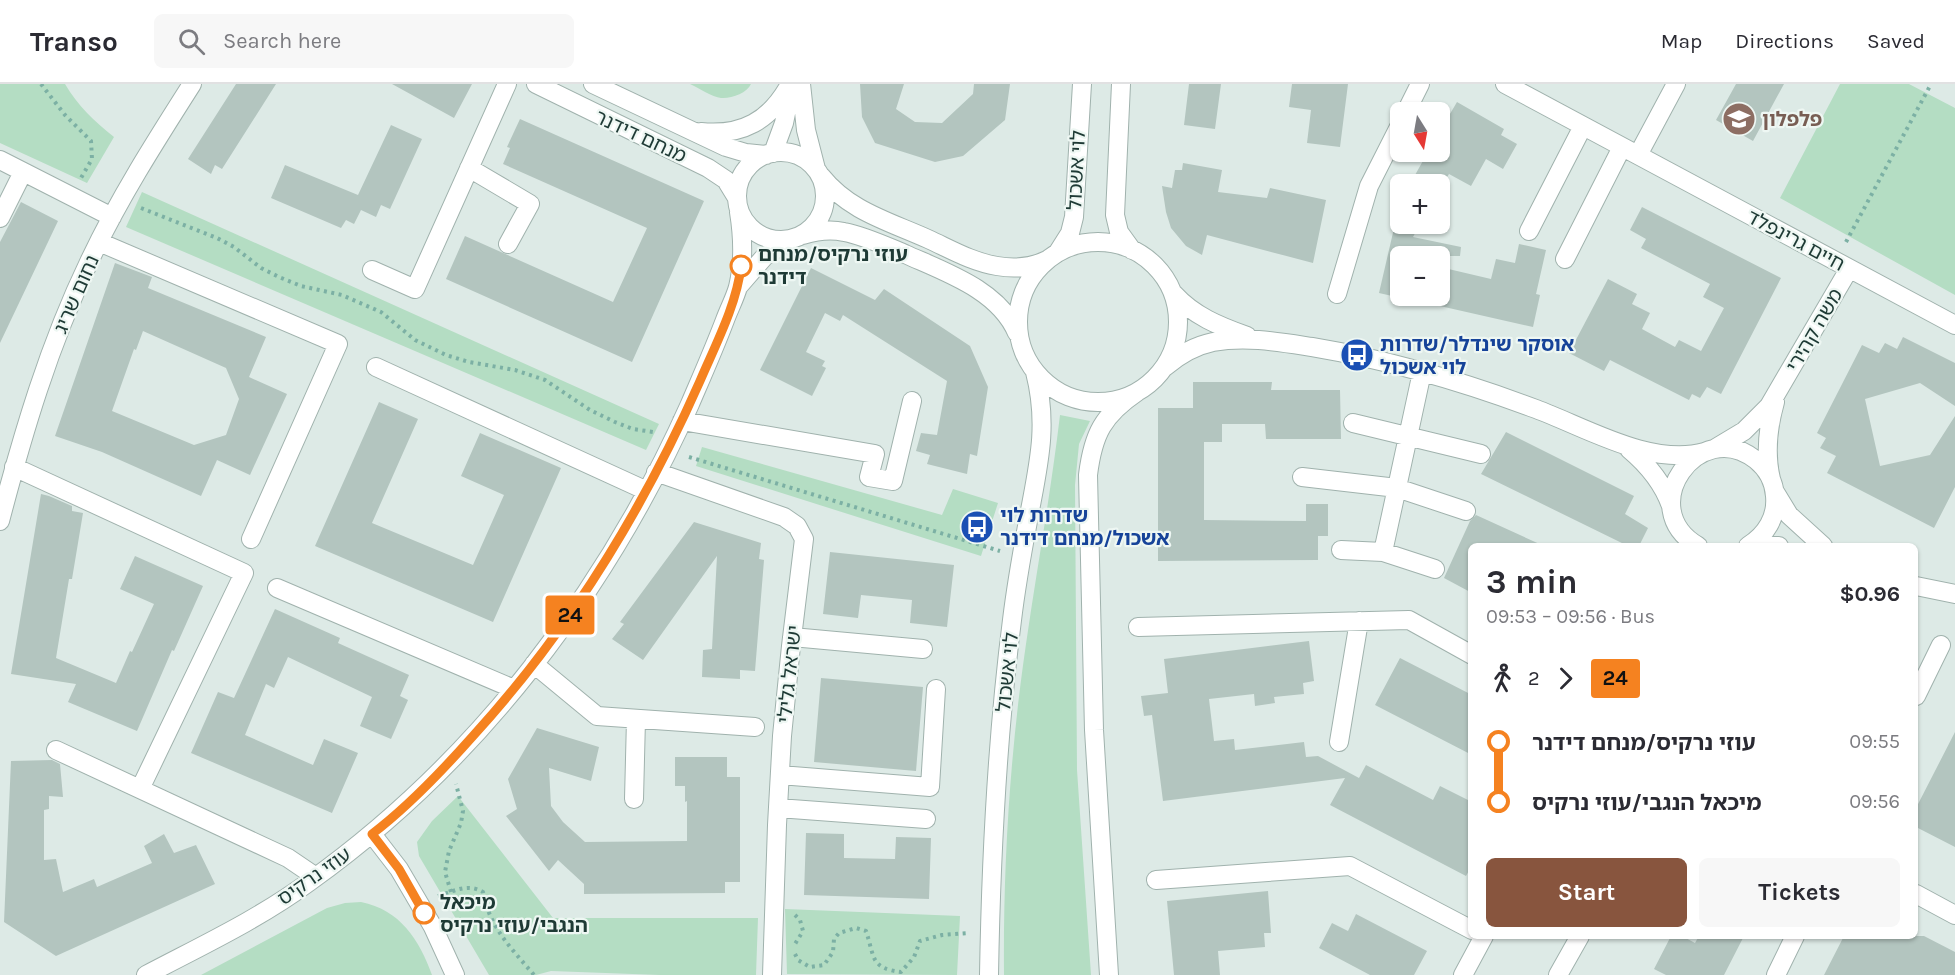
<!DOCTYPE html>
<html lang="en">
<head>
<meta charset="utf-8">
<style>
  body { margin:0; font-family:Karla,"Noto Sans Hebrew",sans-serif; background:#f7f7f7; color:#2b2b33; height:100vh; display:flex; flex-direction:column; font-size:22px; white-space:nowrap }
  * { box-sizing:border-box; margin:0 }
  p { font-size:20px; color:#7c7c81 }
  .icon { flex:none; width:33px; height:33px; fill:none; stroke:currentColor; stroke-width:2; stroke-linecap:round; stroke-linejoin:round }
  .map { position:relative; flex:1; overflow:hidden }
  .panel { position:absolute; left:1468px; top:459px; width:450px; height:396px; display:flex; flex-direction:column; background:#fff; border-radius:9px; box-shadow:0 2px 4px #0004 }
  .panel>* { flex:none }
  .badge { padding:0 12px; border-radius:4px; font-size:21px; line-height:39px }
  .needle { width:39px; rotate:169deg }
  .tools { position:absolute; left:1390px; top:18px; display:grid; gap:12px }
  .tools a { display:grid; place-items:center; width:60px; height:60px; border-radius:9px; background:#fff; box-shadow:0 2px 4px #0004; font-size:30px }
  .map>.badge { position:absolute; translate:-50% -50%; box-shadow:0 0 0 3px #fff }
  .legs { display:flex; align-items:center; gap:9px; height:66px; padding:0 18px; font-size:20px }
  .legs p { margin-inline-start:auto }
  .summary { display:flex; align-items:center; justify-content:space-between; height:102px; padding:0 18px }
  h1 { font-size:33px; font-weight:700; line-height:45px }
  .button { display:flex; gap:12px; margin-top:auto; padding:12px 18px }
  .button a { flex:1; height:69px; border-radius:9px; background:#88553e; color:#fff; font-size:24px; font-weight:700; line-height:69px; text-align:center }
  .button a+a { background:#f7f7f7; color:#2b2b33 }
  ul { padding:0 18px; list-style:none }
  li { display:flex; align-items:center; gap:21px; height:60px; font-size:22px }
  li i { display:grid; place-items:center; width:9px; height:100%; margin:0 8px; background:currentColor }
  li i::after { content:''; width:15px; height:15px; margin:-8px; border:4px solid; border-radius:50%; background:#fff }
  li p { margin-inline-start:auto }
  li:first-child i { background:linear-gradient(#0000 50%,currentColor 0) }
  li:last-child i { background:linear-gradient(currentColor 50%,#0000 0) }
  header { display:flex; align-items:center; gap:36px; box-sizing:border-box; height:84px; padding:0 30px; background:#fff; border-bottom:2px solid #e1e1e2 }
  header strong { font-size:28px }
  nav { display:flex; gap:33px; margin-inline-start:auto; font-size:21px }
  .search { width:420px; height:54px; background:#f7f7f7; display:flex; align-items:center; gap:15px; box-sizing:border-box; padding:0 21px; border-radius:9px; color:#7c7c81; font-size:22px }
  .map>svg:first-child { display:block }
</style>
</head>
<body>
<header>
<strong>Transo</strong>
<div class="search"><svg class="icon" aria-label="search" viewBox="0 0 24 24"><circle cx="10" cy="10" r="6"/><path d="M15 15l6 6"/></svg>Search here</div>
<nav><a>Map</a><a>Directions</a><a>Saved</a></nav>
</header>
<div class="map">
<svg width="1955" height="891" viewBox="0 0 1955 891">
  <rect width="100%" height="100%" fill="#ddeae6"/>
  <path fill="#b4ddc3" d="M0 0H65C78 22 94 37 114 53L87 99 0 59Z
    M690 0H751C747 9 731 15 721 14 712 13 699 4 690 0Z
    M1840 0H1909L1955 24V211L1780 114Z
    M142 108 659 340 646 366 126 143Z
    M1060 331 1090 337 1079 360 1075 401 1077 686 1091 891H1004C1003 781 1010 669 1026 560 1037 484 1051 408 1060 331Z
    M702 363 942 431 953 405 998 419 981 472 696 382Z
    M458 712 553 834H758L756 891H660L551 887 536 891H489L419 772 417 758 432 737Z
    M361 818C400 826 419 855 432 891H201L327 824 345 819Z
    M785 825 960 832 957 891 787 890Z"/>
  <path fill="#b3c5bf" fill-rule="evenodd" d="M236 0H276L222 85 215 81 211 90 188 75Z
    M392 0H472L454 34Z
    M860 0H904L896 25 915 38 942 39 973 10 974 0H1010L1005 36 963 72 935 78 875 59 862 33Z
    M1189 0H1221L1215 45 1184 41Z
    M1292 0H1348L1340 63 1307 59 1311 26 1289 23Z
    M1736 0H1784L1753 57 1716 36Z
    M1457 18 1504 45 1501 51 1517 60 1503 85 1486 75 1471 102 1449 90 1443 100H1410L1424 75 1410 68H1440V47Z
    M520 35 704 117 632 278 446 195 465 152 613 218 647 144 503 80 510 64 507 63Z
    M391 41 422 55 390 125 381 121 376 133 361 126 354 140 346 136 341 144 271 114 285 81 358 111Z
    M1183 79 1222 86 1218 108 1267 114 1270 104 1326 116 1313 179 1207 151 1202 171 1186 162 1171 144 1166 128 1162 102 1172 104 1175 86H1182Z
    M21 118 58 137 0 259V158Z
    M1642 123 1781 194 1721 310 1707 303 1700 314 1692 310 1689 316 1610 276 1604 287 1569 269 1608 195 1637 210 1632 220 1650 229 1642 245 1675 263 1679 256 1701 267 1724 224 1703 213 1710 200 1641 164 1646 155 1630 146Z
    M1395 140H1420L1413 153 1461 163 1460 172H1401V214L1379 209Z
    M1519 160 1546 166 1536 210 1540 211 1533 243 1440 222V183L1491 195 1496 175 1515 179Z
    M115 179 152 193 148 204 266 253 249 293 287 310 250 391 217 376 201 412 102 368 55 352ZM143 247 226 284 239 315 226 351 194 361 112 327 134 265 136 266Z
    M811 184 875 216 884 205 970 262 988 303 977 372 970 370 967 390 927 380 930 371 916 367 921 349 937 351 947 297 843 231 840 237 825 229 806 268 825 277 822 282 826 284 812 312 760 286Z
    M1903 253 1955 279V322L1920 299 1865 315 1880 382 1930 371 1955 332V403L1934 444 1827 389 1836 372 1820 364 1826 354 1817 349 1862 261 1879 269 1885 259 1897 265Z
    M1193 298H1272L1271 306H1340L1341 355H1266L1265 340H1222V358H1204V436L1306 437V420H1328V452H1318V476L1158 477V324H1193Z
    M379 318 418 335 372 439 473 481 504 411 461 392 480 349 561 384 493 538 315 462Z
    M1506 348 1634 412 1625 430 1648 444 1639 462H1628L1481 390Z
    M41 410 49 412 72 422V427L83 429 72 495H69L56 574 116 599 130 567 132 568 154 520 120 505 135 472 203 502 174 567 172 566 137 647 68 618 76 600 11 590Z
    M1476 431 1544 462H1472V509L1444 494 1470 437Z
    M694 438 761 459 759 475 764 476 755 587 740 586V595L702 593 703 566 712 565 717 472 643 576 612 555 624 540 620 538Z
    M830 468 954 481 947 543 910 539 912 516 861 511 858 534 823 530Z
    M275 525 340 554 338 559 409 591 400 612 408 616 391 655 360 642 372 613 288 573 274 604 266 600 245 651 313 681 324 655 358 669 332 729 191 669 218 608 234 614Z
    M1309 557 1314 597 1303 599 1304 610 1274 613 1275 619 1255 622 1254 610 1209 615 1214 657 1234 655 1235 666 1304 658 1306 673 1318 672 1359 694 1366 681 1433 716 1440 702 1472 718V781L1466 792 1330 721 1345 694 1163 717 1152 631 1144 632 1141 612 1168 609 1164 575Z
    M1400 574 1472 611V671L1375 621Z
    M821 594 923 603 916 687 814 678Z
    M537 644 599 663 591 697 549 684 551 722 563 738 585 758 687 757V717L685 718V702H675V673H727V693H740V798H725V809L584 810V800L558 776 549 787 506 732 517 725 508 695Z
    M1955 648V763L1916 743V724Z
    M52 676 60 680 63 713 49 712V725L44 726V776L56 775 63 808 94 795 97 803 152 779 144 762 164 750 174 769 196 761 215 800 56 872 4 838 11 677Z
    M806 749 844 750V774L895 775 896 753 931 754 929 815 804 811Z
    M1268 807 1271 849H1264L1265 863 1218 867 1220 891H1174L1167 817Z
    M1356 830 1427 867 1414 891H1370L1319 864 1332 839 1348 847Z
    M1671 852H1682L1695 859 1699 852H1744L1724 891H1666L1654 885Z
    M1844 852H1924L1955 868V891H1824Z"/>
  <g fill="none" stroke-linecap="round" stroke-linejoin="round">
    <defs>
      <path id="minor" d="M536 0 708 84 726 96 737 114
        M593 0 726 63 746 69 766 71
        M801 0 806 46 816 85
        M1121 0 1115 131 1119 148 1132 166
        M1505 0 1955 241
        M1406 28 1420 0
        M701 48C742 52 770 37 790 0
        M737 112a44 44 0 1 1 88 0a44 44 0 1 1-88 0Z
        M773 69 784 39 791 5
        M1638 71 1676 0
        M0 76 112 133
        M469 84 530 120 508 160
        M821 92C849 127 888 137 928 155 950 165 972 178 997 182 1014 185 1031 184 1047 176
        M0 134 23 88
        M1529 147 1583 42
        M803 151C816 147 830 145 844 148 865 152 886 162 905 170 945 188 999 206 1017 249
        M1018 238a80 80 0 1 1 160 0a80 80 0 1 1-160 0Z
        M99 158 338 260 251 455
        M1058 168 1070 149 1074 133 1082 0
        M1565 175 1622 63
        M372 186 415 205 507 0
        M738 203 765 172 790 156
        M1174 210C1194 232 1219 242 1247 252
        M1337 210 1369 102 1401 39
        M376 283 647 407
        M1165 283C1179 271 1194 262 1213 258 1246 252 1279 258 1312 263 1389 276 1464 298 1536 325 1587 344 1651 383 1705 368
        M682 337 875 370 869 393 893 397 912 317
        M1353 339 1481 370
        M1629 365C1648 381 1663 399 1671 422
        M1714 365 1744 347 1769 322 1849 185
        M14 383 244 489 140 705
        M656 388 784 433 797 442 804 455 791 562 782 652 777 741 772 891
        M1302 393 1397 404 1466 427
        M1771 395C1765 370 1768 343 1775 318
        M1775 408 1789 431 1823 462
        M0 437C23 349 49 261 89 178 118 116 155 58 192 0
        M1698 462C1633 424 1699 331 1756 376 1767 385 1774 398 1775 412 1777 433 1766 451 1748 462
        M1752 462H1779
        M1341 466 1383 468 1435 485
        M1383 468 1422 288
        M1916 502 1955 510
        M277 504 514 605
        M1138 543 1409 536 1472 571
        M792 553 923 565
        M534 580 597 632 755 643
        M1916 612 1941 561
        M1339 658 1359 537
        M56 666 288 774 316 793
        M780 691 930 703 936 605
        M634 715 636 635
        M778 724 926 735
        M372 750 399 785 433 843 455 891
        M1156 796 1350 782 1472 846
        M1916 810 1955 831
        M146 891C201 862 259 835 309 798 477 678 606 508 690 320 702 292 714 265 725 236 729 225 735 214 738 203 744 178 743 153 739 128
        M989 891C991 772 997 654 1012 536 1016 503 1022 469 1028 437 1038 382 1049 343 1035 288
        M1109 891 1094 646 1088 391C1093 350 1103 331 1137 308
        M1463 891 1484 852
        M1558 891 1580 852
        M1776 891 1795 852"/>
    </defs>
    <use href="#minor" stroke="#a0b2ad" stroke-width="20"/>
    <path stroke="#7cb0a4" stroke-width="4" stroke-dasharray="3 4.5" stroke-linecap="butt" d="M41 0 65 31 91 57 92 75 81 94
      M141 124 217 154 234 163 261 184 279 193 301 202 342 211 358 218 381 228 415 256 446 271 469 278 515 286 545 296 590 326 615 338 633 345 653 348
      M1846 158 1931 0
      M689 373 1000 467
      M451 808 445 788 449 767 461 739 463 727 456 700
      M438 812C455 807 467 799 483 808 489 843 512 865 534 891
      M795 831 800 836 803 847 795 860
      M795 870 798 876 810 883 824 881 833 868 834 855 839 849 856 844 866 847C875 874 870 884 901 888L914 873 920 857 942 851 968 849"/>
    <use href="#minor" stroke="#fff" stroke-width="18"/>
  </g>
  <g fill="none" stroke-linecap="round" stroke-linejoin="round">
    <defs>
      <path id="line-1" d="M424 829 399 785 372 750C409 722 442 687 473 652 568 548 643 426 700 297 715 262 737 220 741 182"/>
    </defs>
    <use href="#line-1" stroke="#fff" stroke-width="14"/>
    <use href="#line-1" stroke="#f58220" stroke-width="9"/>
  </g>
  <defs>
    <symbol id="school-disc" viewBox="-11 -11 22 22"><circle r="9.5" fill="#8d6e63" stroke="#eef7f3"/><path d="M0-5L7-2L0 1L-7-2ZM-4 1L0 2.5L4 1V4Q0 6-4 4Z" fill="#fff"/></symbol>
    <symbol id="bus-disc" viewBox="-11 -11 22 22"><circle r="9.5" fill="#1a4fb4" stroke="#eef7f3"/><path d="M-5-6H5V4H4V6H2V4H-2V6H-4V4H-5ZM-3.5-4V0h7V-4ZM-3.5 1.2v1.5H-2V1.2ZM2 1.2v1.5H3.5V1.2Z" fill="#fff"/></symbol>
  </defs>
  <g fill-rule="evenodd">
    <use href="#school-disc" x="1720" y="16" width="38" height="38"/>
    <use href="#bus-disc" x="1338" y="252" width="38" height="38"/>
    <use href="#bus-disc" x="958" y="424" width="38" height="38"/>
  </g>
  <g fill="#fff" stroke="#f58220" stroke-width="3">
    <circle cx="741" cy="182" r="10"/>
    <circle cx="424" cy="829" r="10"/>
  </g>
  <g text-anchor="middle" stroke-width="4.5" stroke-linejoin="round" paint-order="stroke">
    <g font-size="20" font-weight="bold" fill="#785e54" stroke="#eef7f3" text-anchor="start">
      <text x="1762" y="42">פלפלון</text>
    </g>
    <g font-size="20" fill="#1e3a35" stroke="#eef7f3">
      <text transform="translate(641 52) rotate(25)" y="7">מנחם דידנר</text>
      <text transform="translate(1076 86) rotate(-87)" y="7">לוי אשכול</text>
      <text transform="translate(1796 156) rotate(28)" y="7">חיים גרינפלד</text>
      <text transform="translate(76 210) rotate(-66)" y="7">נחום שריג</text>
      <text transform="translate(1814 246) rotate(-60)" y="7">משה קהירי</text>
      <text transform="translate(1007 588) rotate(-84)" y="7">לוי אשכול</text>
      <text transform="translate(789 590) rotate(-84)" y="7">ישראל גלילי</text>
      <text transform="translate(314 792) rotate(-35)" y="7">עוזי נרקיס</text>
    </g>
    <g font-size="20" font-weight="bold" fill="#1e3a35" stroke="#eef7f3" text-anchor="start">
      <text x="758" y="177">עוזי נרקיס/מנחם<tspan x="758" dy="23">דידנר</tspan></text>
      <text x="440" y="825">מיכאל<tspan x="440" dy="23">הנגבי/עוזי נרקיס</tspan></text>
    </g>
    <g font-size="20" font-weight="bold" fill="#164399" stroke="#eef7f3" text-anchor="start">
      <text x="1380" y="267">אוסקר שינדלר/שדרות<tspan x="1380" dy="23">לוי אשכול</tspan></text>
      <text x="1000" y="438">שדרות לוי<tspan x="1000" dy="23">אשכול/מנחם דידנר</tspan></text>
    </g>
  </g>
</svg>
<div class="tools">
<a><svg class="needle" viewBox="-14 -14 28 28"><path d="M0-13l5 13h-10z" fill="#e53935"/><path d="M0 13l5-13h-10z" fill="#7c7c81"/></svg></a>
<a>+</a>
<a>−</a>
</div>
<b class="badge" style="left:570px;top:531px;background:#f58220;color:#111">24</b>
<section class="panel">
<div class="summary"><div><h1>3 min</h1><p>09:53 – 09:56 · Bus</p></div><b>$0.96</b></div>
<div class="legs"><svg class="icon" aria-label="walk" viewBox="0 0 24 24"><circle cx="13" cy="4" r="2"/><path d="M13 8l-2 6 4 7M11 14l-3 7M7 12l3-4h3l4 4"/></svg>2<svg class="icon" aria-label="forward" viewBox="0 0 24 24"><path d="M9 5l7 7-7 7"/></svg><b class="badge" style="background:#f58220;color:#111">24</b></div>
<ul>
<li><i style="color:#f58220"></i><b>עוזי נרקיס/מנחם דידנר</b><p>09:55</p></li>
<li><i style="color:#f58220"></i><b>מיכאל הנגבי/עוזי נרקיס</b><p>09:56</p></li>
</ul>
<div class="button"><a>Start</a><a>Tickets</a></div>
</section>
</div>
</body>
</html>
